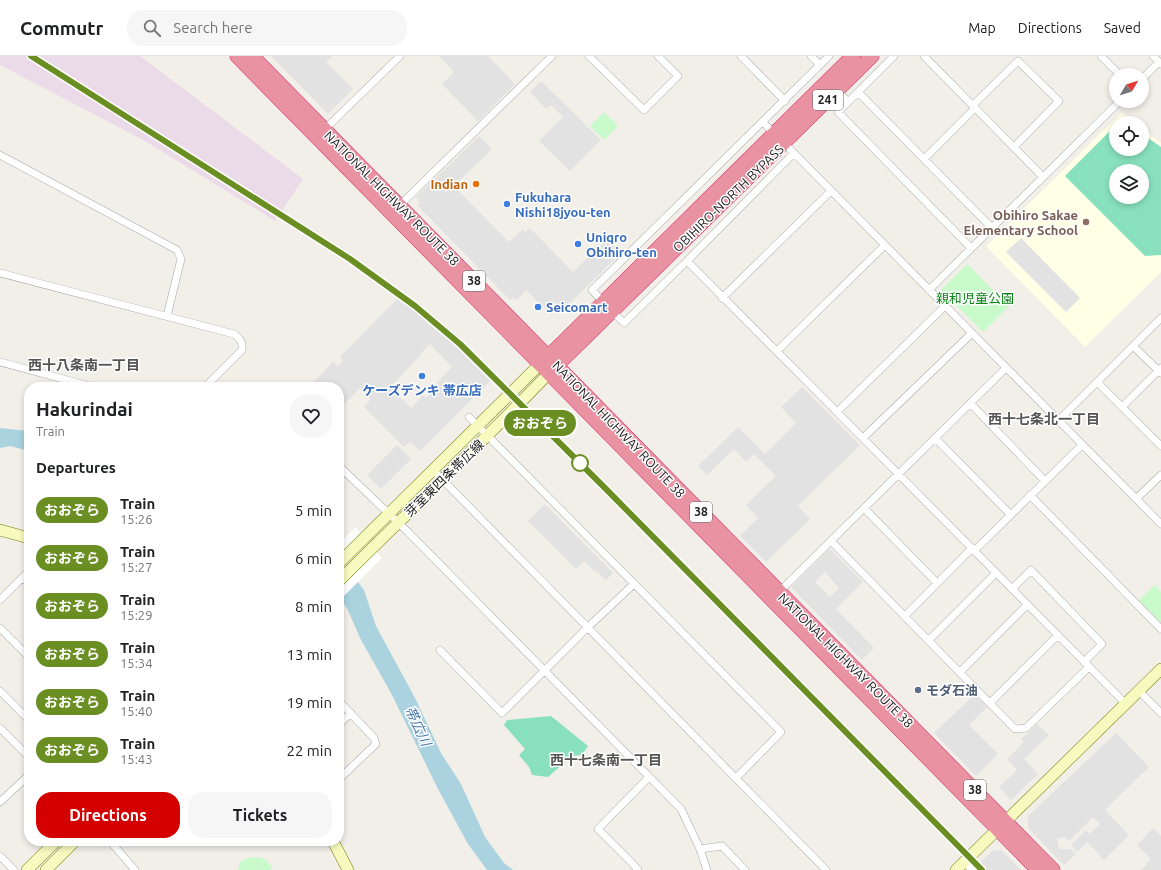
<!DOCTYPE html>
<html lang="en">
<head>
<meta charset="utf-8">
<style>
  body { margin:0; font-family:Ubuntu,"Noto Sans JP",sans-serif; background:#f6f6f6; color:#202124; height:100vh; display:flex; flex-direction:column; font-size:15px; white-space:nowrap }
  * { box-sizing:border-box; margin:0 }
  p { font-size:13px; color:#757577 }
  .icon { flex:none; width:22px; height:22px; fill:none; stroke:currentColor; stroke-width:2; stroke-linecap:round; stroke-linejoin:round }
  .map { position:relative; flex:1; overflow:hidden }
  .panel { position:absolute; left:24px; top:326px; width:320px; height:464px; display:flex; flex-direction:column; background:#fff; border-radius:16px; box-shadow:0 2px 6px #0003 }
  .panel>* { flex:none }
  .badge { padding:0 8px; border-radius:13px; font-size:14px; line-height:26px }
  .needle { width:26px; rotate:51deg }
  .controls { position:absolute; left:1109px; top:12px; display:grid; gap:8px }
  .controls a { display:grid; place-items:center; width:40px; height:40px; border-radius:50%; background:#fff; box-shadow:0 2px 6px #0003; font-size:20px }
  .map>.badge { position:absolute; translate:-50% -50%; box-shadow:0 0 0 2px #fff }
  h2 { padding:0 12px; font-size:15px; line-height:36px }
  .round { display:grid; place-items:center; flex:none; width:42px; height:42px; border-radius:16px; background:#f6f6f6 }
  .overview { display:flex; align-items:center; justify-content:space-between; height:68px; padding:0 12px }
  h1 { font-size:19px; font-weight:600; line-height:30px }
  .primary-button { display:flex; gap:8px; margin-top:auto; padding:8px 12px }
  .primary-button a { flex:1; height:46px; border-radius:16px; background:#d40000; color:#fff; font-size:16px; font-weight:600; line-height:46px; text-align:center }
  .primary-button a+a { background:#f6f6f6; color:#202124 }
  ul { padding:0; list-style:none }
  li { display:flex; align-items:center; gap:12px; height:48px; padding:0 12px }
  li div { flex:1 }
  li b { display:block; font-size:15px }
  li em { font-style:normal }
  li .badge { min-width:44px; font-weight:700; text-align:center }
  header { display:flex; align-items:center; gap:24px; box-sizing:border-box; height:56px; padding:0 20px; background:#fff; border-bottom:1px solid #e0e0e0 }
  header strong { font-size:19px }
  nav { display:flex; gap:22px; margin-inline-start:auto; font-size:14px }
  .search { width:280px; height:36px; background:#f6f6f6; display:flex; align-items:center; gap:10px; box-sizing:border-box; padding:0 14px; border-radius:16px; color:#757577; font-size:15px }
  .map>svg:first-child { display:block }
</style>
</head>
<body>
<header>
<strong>Commutr</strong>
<div class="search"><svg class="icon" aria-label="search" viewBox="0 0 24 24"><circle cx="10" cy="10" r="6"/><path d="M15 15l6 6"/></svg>Search here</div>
<nav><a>Map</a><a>Directions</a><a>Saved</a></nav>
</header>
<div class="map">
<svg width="1161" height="814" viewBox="0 0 1161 814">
  <rect width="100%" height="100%" fill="#f2efe9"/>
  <path fill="#ebdbe8" d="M0 0H140L303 123 275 165 145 85 0 9Z"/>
  <path fill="#ffffe5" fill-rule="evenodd" d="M1121 57 1134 67H1116V93H1142V72L1161 87V216L1085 291 986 190ZM1116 115H1142V141H1116Z"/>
  <path fill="#c8facc" d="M604 56 618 70 604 84 590 70Z
    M967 208 1009 250 983 276 941 234Z
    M1155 529 1161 536V567L1139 544Z
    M251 801 263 802 273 811 269 814H238L240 806Z"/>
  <path fill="#88e0be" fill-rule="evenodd" d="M1116 69V93H1142V78L1161 91V199L1145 200 1065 120ZM1116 115H1142V141H1116Z
    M551 660 588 690 582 699 572 700 548 721 532 719 529 711 519 699 525 693 504 669 507 664Z"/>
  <path fill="#e2e2e2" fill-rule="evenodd" d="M271 0H332L326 6 353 33 328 58Z
    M439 0H488L515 28 478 65 442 28 454 16Z
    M541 25 601 84 570 115 539 85 563 61 551 49 546 53 530 36Z
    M479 80 492 93 454 130 509 186 523 173 526 176 530 172 573 216 607 183 621 197 559 258 555 254 550 258 526 234 517 244 513 241 510 244 417 149 420 146 416 141Z
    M1021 182 1080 242 1066 256 1006 196Z
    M399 241 443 276 492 323 420 395 410 386 404 391 364 351 371 343 360 332 339 353V331H309L333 306 338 310 343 305 340 301ZM430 288 452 311 434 330 436 332 426 342 423 339 411 352 390 331 421 299 420 298Z
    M802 331 860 389 798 450 810 463 766 506 740 480 758 462 746 449 776 420 754 398 746 406 734 393 707 419 698 410 738 371 765 398 796 367 781 351Z
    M397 389 411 403 381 433 367 419Z
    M545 448 613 517 606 524 596 515 595 516 584 505 576 513 528 465Z
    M830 493 863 526 836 553 874 592 862 604 791 531ZM825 516 839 532 830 541 815 526Z
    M975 638 987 651 969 669 998 698 976 720 934 677Z
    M1037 668 1049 679 1024 703 1038 718 1011 744 999 731 1017 714 1007 703 1024 686 1021 683Z
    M1116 677 1149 711 1105 754 1129 779 1104 804 1087 786 1077 796 1071 789 1086 774 1090 778 1100 768 1093 761 1069 785 1064 781 1057 783 1059 793H1071L1076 798 1064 809 1028 772V760Z
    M1153 772 1161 780V814H1141L1151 803 1137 789Z
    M1001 794 1021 814H986L979 807 992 795Z"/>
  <path fill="#aad3df" d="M0 372 29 375V395L10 390 0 392Z
    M339 501 364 534 376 570 415 642 441 697 461 728 485 781 504 807 513 814H487L468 788 438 733 391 637 360 582 347 552 339 541Z"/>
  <path fill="#fff" d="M356 471 382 502 339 545V488Z"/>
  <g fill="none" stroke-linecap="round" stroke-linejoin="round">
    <defs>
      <path id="street" d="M589 0 644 54 678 20 658 0
        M741 0 785 45
        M811 0 820 9
        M924 0 1043 121
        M1101 0 1120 19
        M1153 0 1161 8
        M1142 23 1159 6
        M837 34 848 46 894 0
        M858 36 992 172
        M848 46 838 56 971 192
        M973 49 1018 5 1059 45 1014 91
        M763 66 775 79
        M323 75 400 0
        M783 86 1161 468
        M0 99 177 194 181 203 167 260
        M924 103 975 52
        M398 151 552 0
        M687 205 837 356 1126 648
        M0 217 234 278C240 283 243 286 242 294L205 331
        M929 234 1120 45
        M722 242 831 135
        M603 246 592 234 829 0
        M612 255 624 267 687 205 794 97
        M1133 290 1161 317
        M777 295 885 189
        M0 306 93 331
        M1097 326 1161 390
        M970 347 1045 425
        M1122 351 1161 312
        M837 356 945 250
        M469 361 781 676 736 722
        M1059 364 1161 262
        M863 382 972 277
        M935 382 1011 459
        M339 410 408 476 681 753 700 793 722 790 745 814
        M433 414 826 814
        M1030 439 1161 573
        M1136 443 1161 419
        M864 452 937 527
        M831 485 1015 673 1026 672 1089 611
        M974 495 1082 389
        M23 522 29 528
        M1012 533 1031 514 1102 588 1084 606
        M777 538 1006 312
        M0 544 29 515
        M905 560 972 492
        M0 572 29 601
        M929 584 996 517
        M440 594 502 657 588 571 634 528
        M960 616 1027 549
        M0 635 29 664
        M1139 635 1161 657
        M339 645 374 682 376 688 339 723
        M991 646 1058 579
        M339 668 351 657
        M0 672 29 701
        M0 746 29 719
        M110 785 135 814
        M700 793 707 814
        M0 800 14 814
        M964 806 972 814
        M638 814 632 807 598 773 649 721"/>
      <path id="secondary" d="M0 474 29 482
        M339 507 540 308
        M339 525C409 455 481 388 549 317
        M333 785 348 814
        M27 814 56 785
        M46 814 75 785
        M956 814 1161 613"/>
      <path id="highway" d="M237 0 1038 814
        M252 0 1053 814
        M542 307 853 0
        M551 315 872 0"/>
    </defs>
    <use href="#street" stroke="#a9a9a9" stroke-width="8"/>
    <use href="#secondary" stroke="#707d05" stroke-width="12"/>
    <use href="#highway" stroke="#dc2a67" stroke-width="15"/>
    <use href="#street" stroke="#fff" stroke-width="7"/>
    <use href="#secondary" stroke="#f7fabf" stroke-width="11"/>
    <use href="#highway" stroke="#e892a2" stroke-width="14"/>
    <path stroke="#707070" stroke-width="2.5" stroke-dasharray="8 8" stroke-linecap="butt" d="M31 0 350 203 415 250 460 288 580 407 982 814"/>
  </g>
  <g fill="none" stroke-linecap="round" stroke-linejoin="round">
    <defs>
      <path id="line" d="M31 0 350 203 415 250 460 288 601 428 982 814"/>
    </defs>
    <use href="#line" stroke="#fff" stroke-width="9"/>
    <use href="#line" stroke="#6b8e23" stroke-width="6"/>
  </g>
  <circle fill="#e8710a" stroke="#fff" stroke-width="1.5" cx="476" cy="128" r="4"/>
  <g fill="#3f7fe0" stroke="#fff" stroke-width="1.5">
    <circle cx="507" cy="148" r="4"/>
    <circle cx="578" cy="188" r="4"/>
    <circle cx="538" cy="251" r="4"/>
    <circle cx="422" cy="320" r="4"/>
  </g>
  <circle fill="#8d6e63" stroke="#fff" stroke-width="1.5" cx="1086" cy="166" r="4"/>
  <circle fill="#fff" stroke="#6b8e23" stroke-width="2" cx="580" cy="407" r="8"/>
  <circle fill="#5c6f8a" stroke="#fff" stroke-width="1.5" cx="918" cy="634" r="4"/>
  <g text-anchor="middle" stroke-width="3" stroke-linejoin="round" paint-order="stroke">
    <g fill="#fff" stroke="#646464" stroke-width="1">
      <rect x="813" y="34" width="30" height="20" rx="3"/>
      <rect x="463" y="215" width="22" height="20" rx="3"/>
      <rect x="690" y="446" width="22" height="20" rx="3"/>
      <rect x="964" y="724" width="22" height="20" rx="3"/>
    </g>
    <g font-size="12" font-weight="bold" fill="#222">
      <text x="828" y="48">241</text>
      <text x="474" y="229">38</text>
      <text x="701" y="460">38</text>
      <text x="975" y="738">38</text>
    </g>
    <g font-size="13" font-weight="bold" fill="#c56008" stroke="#fff" text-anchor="end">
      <text x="468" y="133">Indian</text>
    </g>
    <g font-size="13" font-weight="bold" fill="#366cbe" stroke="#fff" text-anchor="start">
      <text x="515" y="146">Fukuhara<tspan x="515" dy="15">Nishi18jyou-ten</tspan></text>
      <text x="586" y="186">Uniqro<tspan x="586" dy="15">Obihiro-ten</tspan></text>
      <text x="546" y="256">Seicomart</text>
      <text x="422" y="339" text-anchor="middle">ケーズデンキ 帯広店</text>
    </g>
    <g font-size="13" fill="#222" stroke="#fff">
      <text transform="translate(392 142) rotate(45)" y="5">NATIONAL HIGHWAY ROUTE 38</text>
      <text transform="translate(728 142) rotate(-44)" y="5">OBIHIRO-NORTH BYPASS</text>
      <text transform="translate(619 373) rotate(46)" y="5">NATIONAL HIGHWAY ROUTE 38</text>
      <text transform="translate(444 422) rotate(-44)" y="5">芽室東四条帯広線</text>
      <text transform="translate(846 604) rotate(45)" y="5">NATIONAL HIGHWAY ROUTE 38</text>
    </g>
    <g font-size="13" font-weight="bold" fill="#785e54" stroke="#fff" text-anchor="end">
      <text x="1078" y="164">Obihiro Sakae<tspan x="1078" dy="15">Elementary School</tspan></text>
    </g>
    <g font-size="13" fill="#0c8416" stroke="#fff">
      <text x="975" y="247">親和児童公園</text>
    </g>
    <g font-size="13" font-weight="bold" fill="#4e5e75" stroke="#fff" text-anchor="start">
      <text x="926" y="639">モダ石油</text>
    </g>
    <g font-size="14" font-weight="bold" fill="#555" stroke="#fff">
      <text x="84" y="314">西十八条南一丁目</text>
      <text x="1044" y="368">西十七条北一丁目</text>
      <text x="606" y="709">西十七条南一丁目</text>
    </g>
    <g font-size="14" font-style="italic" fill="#4a7aab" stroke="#fff">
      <text transform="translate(418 670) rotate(65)" y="5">帯広川</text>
    </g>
  </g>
</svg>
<div class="controls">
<a><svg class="needle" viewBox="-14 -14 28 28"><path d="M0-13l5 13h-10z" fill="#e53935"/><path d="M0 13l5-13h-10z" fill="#757577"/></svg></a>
<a><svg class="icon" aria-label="locate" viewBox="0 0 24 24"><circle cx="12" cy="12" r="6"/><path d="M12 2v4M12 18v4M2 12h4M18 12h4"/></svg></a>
<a><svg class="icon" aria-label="layers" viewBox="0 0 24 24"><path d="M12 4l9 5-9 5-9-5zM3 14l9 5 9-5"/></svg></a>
</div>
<b class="badge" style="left:540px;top:367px;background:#6b8e23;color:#fff">おおぞら</b>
<section class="panel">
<div class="overview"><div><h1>Hakurindai</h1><p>Train</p></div><a class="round"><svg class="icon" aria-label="heart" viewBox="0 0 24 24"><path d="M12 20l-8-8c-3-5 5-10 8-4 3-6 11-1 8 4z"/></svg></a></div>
<h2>Departures</h2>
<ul>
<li><span class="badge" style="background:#6b8e23;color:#fff">おおぞら</span><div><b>Train</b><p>15:26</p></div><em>5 min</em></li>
<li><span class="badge" style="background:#6b8e23;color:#fff">おおぞら</span><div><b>Train</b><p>15:27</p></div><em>6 min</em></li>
<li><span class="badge" style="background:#6b8e23;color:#fff">おおぞら</span><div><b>Train</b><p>15:29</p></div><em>8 min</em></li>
<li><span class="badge" style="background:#6b8e23;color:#fff">おおぞら</span><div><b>Train</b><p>15:34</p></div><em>13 min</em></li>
<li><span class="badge" style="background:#6b8e23;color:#fff">おおぞら</span><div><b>Train</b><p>15:40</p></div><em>19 min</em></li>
<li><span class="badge" style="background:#6b8e23;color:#fff">おおぞら</span><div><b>Train</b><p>15:43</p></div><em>22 min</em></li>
</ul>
<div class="primary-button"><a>Directions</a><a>Tickets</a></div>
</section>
</div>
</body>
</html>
